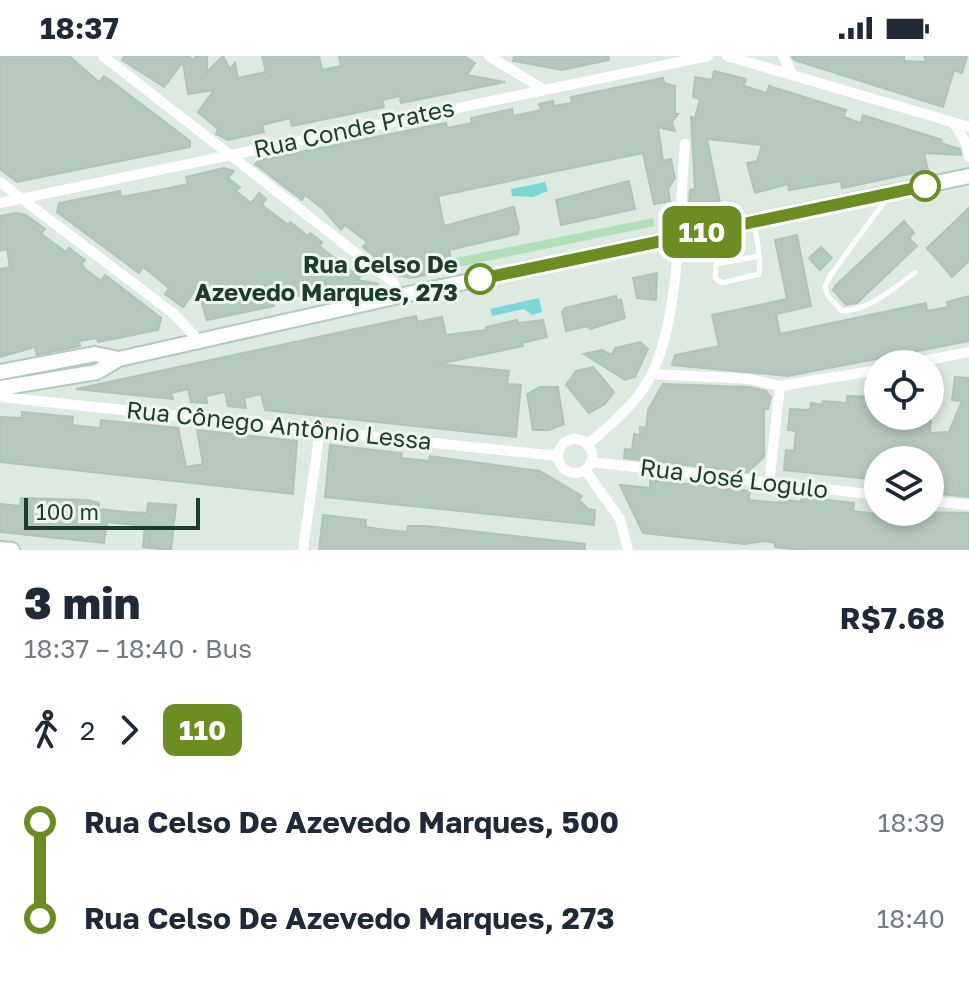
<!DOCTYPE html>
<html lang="en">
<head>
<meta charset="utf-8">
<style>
  body { margin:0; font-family:"Golos Text",sans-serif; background:#f2f2f3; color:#1f2937; height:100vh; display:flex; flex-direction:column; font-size:30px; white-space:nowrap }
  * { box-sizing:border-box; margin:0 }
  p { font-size:26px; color:#747a83 }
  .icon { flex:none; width:44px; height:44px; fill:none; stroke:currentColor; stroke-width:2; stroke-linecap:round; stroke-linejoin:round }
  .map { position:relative; height:494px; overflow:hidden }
  .details { display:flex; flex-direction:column; background:#fff; flex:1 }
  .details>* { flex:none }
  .badge { padding:0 16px; border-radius:12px; font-size:28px; line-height:52px }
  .controls { position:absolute; left:864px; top:294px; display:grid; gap:16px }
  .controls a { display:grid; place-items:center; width:80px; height:80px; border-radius:50%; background:#fff; box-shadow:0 4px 12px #0003; font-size:40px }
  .scale { position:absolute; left:24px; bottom:20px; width:176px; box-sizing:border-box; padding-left:8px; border:4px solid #1d3b2f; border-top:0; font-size:22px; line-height:28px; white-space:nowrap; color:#1d3b2f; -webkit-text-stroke:6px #edf7f0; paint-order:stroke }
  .map>.badge { position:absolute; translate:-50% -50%; box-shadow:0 0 0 4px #fff }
  .legs { display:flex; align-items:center; gap:12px; height:88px; padding:0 24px; font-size:26px }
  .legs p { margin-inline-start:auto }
  .summary { display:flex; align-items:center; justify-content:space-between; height:136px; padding:0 24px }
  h1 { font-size:44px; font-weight:800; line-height:60px }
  ul { padding:0 24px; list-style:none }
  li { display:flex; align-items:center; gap:28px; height:96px; font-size:30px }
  li i { display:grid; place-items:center; width:12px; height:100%; margin:0 10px; background:currentColor }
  li i::after { content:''; width:20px; height:20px; margin:-10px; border:6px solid; border-radius:50%; background:#fff }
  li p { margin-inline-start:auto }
  li:first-child i { background:linear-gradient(#0000 50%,currentColor 0) }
  li:last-child i { background:linear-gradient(currentColor 50%,#0000 0) }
  .status { display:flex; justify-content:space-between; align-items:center; height:56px; padding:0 40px; background:#fff; direction:ltr }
  .status svg { height:22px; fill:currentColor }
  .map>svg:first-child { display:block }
</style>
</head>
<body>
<div class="status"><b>18:37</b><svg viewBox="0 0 49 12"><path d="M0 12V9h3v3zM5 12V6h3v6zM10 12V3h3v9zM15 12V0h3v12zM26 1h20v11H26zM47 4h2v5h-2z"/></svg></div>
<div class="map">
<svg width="969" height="494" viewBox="0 0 969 494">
  <rect width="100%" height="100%" fill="#dceae2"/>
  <path fill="#b2dfb8" d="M653 162 655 170 453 212 451 203Z"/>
  <path fill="#7cd6d7" d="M545 126 548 135 533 141 512 140 511 133Z
    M539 242 542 256 532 259 524 253 492 260 490 253Z"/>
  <path fill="#b4c8bd" stroke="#aec4b8" stroke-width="2" d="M0 0H69L99 26 104 20 111 25 190 85V91L17 126 0 113Z
    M125 0H188L193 4 196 0H207V16L223 0 230 13 235 7 238 22 266 16 262 0H319L322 14 341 10 339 0H464L475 7 467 19 505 26 401 47 400 40 382 44 384 51 292 70 290 62 262 69 264 76 228 84 216 78 218 73 198 56 214 34 188 38 183 6 164 31 122 4Z
    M514 0H608L609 4 562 14 513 5Z
    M792 0H904V5L926 6 924 0H967L962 17 954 14 943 51 794 4Z
    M714 15 746 23 744 30 767 37 769 30 846 54 844 61 861 67 863 59 942 84 941 87 960 93 961 99 924 97 928 114 842 132 841 125 789 134 788 128 755 137 747 107 757 105 762 89 707 83 722 156 688 163 690 134 695 133 691 61 695 62 700 43 693 41 695 21 712 24Z
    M663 22 664 27 675 30V58H678L672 66 675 75 658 71 663 105 671 103 675 122 668 133 670 145 654 148 643 97 438 140 444 170 514 151 519 172 518 178 449 194 453 212 441 216 411 222 398 219 363 191 367 186 345 169 341 174 323 153 305 139 302 144 255 108 260 104 446 67 447 72 472 67 471 62 512 53 513 60 541 54 539 48 553 45 554 50 572 47 571 41Z
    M224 112 234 115 228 122 240 131 236 135 251 147 259 137 266 143 262 149 288 169 290 166 308 180 310 177 322 186 319 190 352 216 356 211 363 217 358 224 379 228 313 242 312 237 273 245 274 250 207 264 197 232 183 251 165 238 169 232 143 211 139 217 57 156 59 147 120 135 121 141 169 132 188 128 186 121Z
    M629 125 635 153 561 169 556 144Z
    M969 152V205L952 221 927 192Z
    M16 157 26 159 45 173 41 178 66 196 69 192 85 204 82 208 85 213 101 225 105 219 161 262 158 274 98 286 97 282 79 285 80 290 37 299 35 291 0 301V213L10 211 7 193 0 195V160Z
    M904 165 914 177 909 182 917 190 857 247 846 249 833 234 836 229Z
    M797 179 811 250 776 258 780 278 926 247 927 255 948 251 947 246 969 240V285L788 320 672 309 675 299 719 290 712 259 787 243 775 184Z
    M821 191 832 202 820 214 809 202Z
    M657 217 656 244 637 242 633 222Z
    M616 240 617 244H621L625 262 590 273 588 270 566 275 562 256 565 252Z
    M416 260 417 266 442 261 446 279 486 274V271L517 264 518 267 543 264 547 281 522 287 523 290 439 308 509 315 507 328 521 329 516 381 265 354 261 338 244 342 246 352 228 350 225 336 206 340 207 347 191 346 188 333 171 337 173 343 76 333Z
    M640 286 648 293 635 321 625 324 584 298 602 294 612 299 615 292Z
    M593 311 614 336 605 348 589 357 566 329 576 315Z
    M955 321 969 322V441L942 438 943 432 930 430V404H878V424L784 414 786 394 794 395 796 375 788 374 790 353 810 354 811 347 822 349 823 345 847 347V340L878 341V360H931L930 377 949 376 962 345 952 344Z
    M663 328 749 331 766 335 771 341 768 353H764V401L748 416 624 402 625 393 632 394 634 378 640 379V371L646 372 648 354Z
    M540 331H558L559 339 564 368 549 374H533L527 338Z
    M22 356 73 361 72 369 100 372 101 364 178 372 186 411 203 408 197 374 297 385 293 438 0 406V361L22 362Z
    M330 389 402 397 401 402 429 405 430 400 540 415 582 440 579 444 588 453 595 454 594 469 325 441Z
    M650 424 750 435 749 444 780 447V443L801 446 802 441 854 447 853 455 914 462 915 456 969 457V494H802L775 491V487L765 485 744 488 643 477 620 429 650 432Z
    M21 442 88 444 99 447 98 453 128 456 147 457 148 447 176 449 171 494 143 491 145 470 107 466 104 487 0 476V448L20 450Z
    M323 459 366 464V471L379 473 407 476 408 470H427L585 488V494H319Z"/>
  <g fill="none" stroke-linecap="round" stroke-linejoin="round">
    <defs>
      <path id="secondary" d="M0 316 95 298 119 303
        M0 332 97 316 119 303 399 240 969 120
        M0 493 12 494"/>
    </defs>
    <use href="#secondary" stroke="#aecbbd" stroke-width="18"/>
    <path stroke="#fff" stroke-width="5" d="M887 142 830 220 825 231 828 240 842 255C869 255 893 232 915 217
      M754 166C757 183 761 201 759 218L722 227 715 222 716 208 759 200"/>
    <path stroke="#fff" stroke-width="10" d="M103 0 393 226 399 240
      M489 0 541 32
      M727 0 969 71
      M783 0 793 20
      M954 67 967 89 969 101
      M0 126 174 258 199 285
      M0 147 708 0
      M908 308 969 296
      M651 318 750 323 780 330 878 314
      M0 341 557 400
      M558 400a17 17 0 1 1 34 0a17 17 0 1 1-34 0Z
      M587 389C606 372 629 354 643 333 681 280 679 153 685 88
      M591 406 878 439
      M585 414 620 463 628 494
      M769 428 780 330
      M930 445 969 449
      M303 494 320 374"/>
    <use href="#secondary" stroke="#fff" stroke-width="14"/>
  </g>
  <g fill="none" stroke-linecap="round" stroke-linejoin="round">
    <defs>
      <path id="line-1" d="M480 223 925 130"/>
    </defs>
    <use href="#line-1" stroke="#fff" stroke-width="18"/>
    <use href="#line-1" stroke="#6b8e23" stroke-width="12"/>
  </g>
  <g fill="#fff" stroke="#6b8e23" stroke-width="4">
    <circle cx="925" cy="130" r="14"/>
    <circle cx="480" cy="223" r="14"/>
  </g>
  <g text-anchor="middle" stroke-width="6" stroke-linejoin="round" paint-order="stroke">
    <g font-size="24" fill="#1d3b2f" stroke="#edf7f0">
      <text transform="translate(354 73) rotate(-12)" y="8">Rua Conde Prates</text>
      <text transform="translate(279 370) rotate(6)" y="8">Rua Cônego Antônio Lessa</text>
      <text transform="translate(734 423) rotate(7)" y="8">Rua José Logulo</text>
    </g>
    <g font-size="24" font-weight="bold" fill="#1d3b2f" stroke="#edf7f0" text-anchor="end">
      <text x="458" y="217">Rua Celso De<tspan x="458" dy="28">Azevedo Marques, 273</tspan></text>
    </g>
  </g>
</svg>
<div class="controls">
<a><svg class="icon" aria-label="locate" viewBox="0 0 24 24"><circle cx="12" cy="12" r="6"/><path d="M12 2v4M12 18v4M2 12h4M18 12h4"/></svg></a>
<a><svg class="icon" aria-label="layers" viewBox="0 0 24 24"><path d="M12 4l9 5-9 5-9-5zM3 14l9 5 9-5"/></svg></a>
</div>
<div class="scale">100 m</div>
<b class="badge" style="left:702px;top:176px;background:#6b8e23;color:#fff">110</b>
</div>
<section class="details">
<div class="summary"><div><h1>3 min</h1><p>18:37 – 18:40 · Bus</p></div><b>R$7.68</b></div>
<div class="legs"><svg class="icon" aria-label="walk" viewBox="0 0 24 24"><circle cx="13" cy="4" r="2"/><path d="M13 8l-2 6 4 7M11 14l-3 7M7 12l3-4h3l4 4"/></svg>2<svg class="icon" aria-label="forward" viewBox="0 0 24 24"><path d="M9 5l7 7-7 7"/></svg><b class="badge" style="background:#6b8e23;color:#fff">110</b></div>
<ul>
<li><i style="color:#6b8e23"></i><b>Rua Celso De Azevedo Marques, 500</b><p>18:39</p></li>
<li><i style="color:#6b8e23"></i><b>Rua Celso De Azevedo Marques, 273</b><p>18:40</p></li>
</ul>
</section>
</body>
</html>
